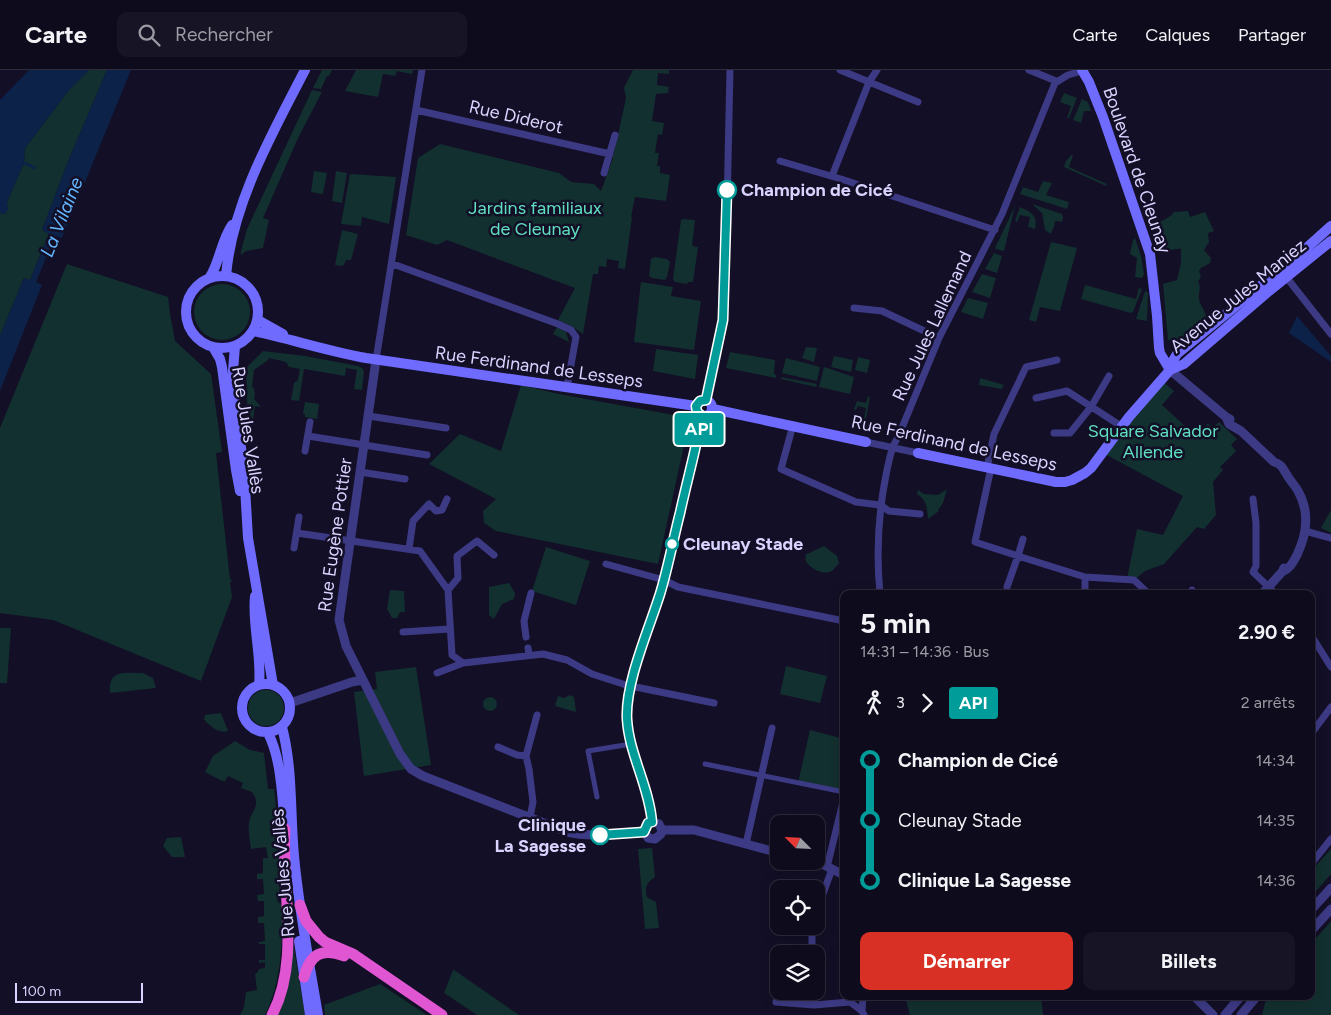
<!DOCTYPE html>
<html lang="fr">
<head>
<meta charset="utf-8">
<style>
  body { margin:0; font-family:Figtree,sans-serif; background:#171425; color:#f1f3f6; height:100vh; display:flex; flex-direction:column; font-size:19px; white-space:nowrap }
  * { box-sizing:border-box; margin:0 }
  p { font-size:16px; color:#9b9ba3 }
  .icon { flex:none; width:28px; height:28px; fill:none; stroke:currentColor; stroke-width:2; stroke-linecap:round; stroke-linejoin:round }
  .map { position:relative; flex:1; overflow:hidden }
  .drawer { position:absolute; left:840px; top:520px; width:475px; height:410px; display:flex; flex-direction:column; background:#0e0b1c; border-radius:10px; box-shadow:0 2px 12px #0003,0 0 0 1px #2e2b3b }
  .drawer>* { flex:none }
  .badge { padding:0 10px; border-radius:4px; font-size:18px; line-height:32px }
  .needle { width:32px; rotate:294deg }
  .tools { position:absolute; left:770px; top:745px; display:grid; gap:10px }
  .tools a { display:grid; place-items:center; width:55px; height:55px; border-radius:10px; background:#0e0b1c; box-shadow:0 2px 12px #0003,0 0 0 1px #2e2b3b; font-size:25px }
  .scale { position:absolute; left:15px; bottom:12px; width:128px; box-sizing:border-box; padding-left:5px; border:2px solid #d9d4ff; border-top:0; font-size:14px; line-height:18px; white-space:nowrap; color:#d9d4ff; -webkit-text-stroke:4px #130f26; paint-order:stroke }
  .map>.badge { position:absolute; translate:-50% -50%; box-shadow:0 0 0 2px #fff }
  .legs { display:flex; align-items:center; gap:8px; height:55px; padding:0 20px; font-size:16px }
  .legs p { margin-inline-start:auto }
  .head { display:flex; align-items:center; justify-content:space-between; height:85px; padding:0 20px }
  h1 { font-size:28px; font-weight:700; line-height:38px }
  .action { display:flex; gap:10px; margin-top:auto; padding:10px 20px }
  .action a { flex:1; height:58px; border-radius:10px; background:#d93025; color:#fff; font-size:20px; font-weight:700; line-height:58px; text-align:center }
  .action a+a { background:#171425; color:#f1f3f6 }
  ul { padding:0 20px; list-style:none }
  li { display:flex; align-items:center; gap:18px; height:60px; font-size:19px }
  li i { display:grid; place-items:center; width:8px; height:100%; margin:0 6px; background:currentColor }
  li i::after { content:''; width:12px; height:12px; margin:-6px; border:4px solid; border-radius:50%; background:#0e0b1c }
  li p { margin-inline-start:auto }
  li:first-child i { background:linear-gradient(#0000 50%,currentColor 0) }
  li:last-child i { background:linear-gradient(currentColor 50%,#0000 0) }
  header { display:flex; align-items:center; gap:30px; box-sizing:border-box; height:70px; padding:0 25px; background:#0e0b1c; border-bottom:1px solid #2e2b3b }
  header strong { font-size:24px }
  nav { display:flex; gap:28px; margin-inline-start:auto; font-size:18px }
  .search { width:350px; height:45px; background:#171425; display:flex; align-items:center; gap:12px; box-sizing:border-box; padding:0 18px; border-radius:10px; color:#9b9ba3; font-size:19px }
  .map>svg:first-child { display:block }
</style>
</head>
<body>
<header>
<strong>Carte</strong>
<div class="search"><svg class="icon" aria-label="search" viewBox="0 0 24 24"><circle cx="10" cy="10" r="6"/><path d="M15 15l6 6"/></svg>Rechercher</div>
<nav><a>Carte</a><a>Calques</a><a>Partager</a></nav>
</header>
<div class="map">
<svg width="1331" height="945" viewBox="0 0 1331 945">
  <rect width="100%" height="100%" fill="#130f26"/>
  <path fill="#12302f" d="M89 0H107L69 89 42 160 49 163 30 210 24 208 0 266V143L5 144 7 132 24 93 25 78 69 20Z
    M322 0H332L329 6H327L321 19 313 18Z
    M356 0H413L412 4 397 1 395 6 383 4 378 27 345 21Z
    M633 0H669V4L658 3 657 15 669 17 668 23 656 24 652 51 664 53 662 65 658 64 655 83H659L657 96H660V103L670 105 666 131 635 127 631 147H632L625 199 618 198 619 191 607 189 606 197 599 196 598 204H593L583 264 571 256 558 250 575 218 447 170 437 175 406 165 418 88 440 74 559 103 571 112 594 114 601 121 612 91 618 65 626 28 624 18Z
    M312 20 322 22 299 66 263 148 269 150 263 178 246 181 241 185V181L247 159Z
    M1064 23 1077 28 1069 48H1067L1071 36 1060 32Z
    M1082 29 1088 32 1091 41H1084L1081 53 1073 50Z
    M1071 85 1073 86 1069 97 1107 114 1106 116 1064 97 1066 91Z
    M314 101 327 103 323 124 311 122Z
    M336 101 347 103 342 133 332 131Z
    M350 104 396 107 389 154 362 147 361 156 341 154Z
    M1043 111 1052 113 1046 125 1069 132 1067 139 1020 124 1023 117 1038 122Z
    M1032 134 1062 144 1063 147 1062 152 1057 151 1054 152 1055 154 1051 164 1045 160 1042 143Z
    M1015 136 1004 181 996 179 995 178Z
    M1020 137C1031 142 1038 145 1035 159L1028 157 1030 147 1020 145 1017 152 1015 151Z
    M1188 141 1190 147 1205 142 1214 161 1208 163 1209 172 1204 180 1211 188 1210 193 1201 198 1199 201 1201 207 1198 212C1202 218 1198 222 1199 229 1200 236 1206 240 1206 249L1179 271 1168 270 1163 214 1177 210 1181 193V179C1173 178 1167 183 1160 181L1150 154C1159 152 1168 150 1174 142Z
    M683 149 695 150 692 176 698 177 693 212H688L687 214 675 212 673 209 681 150Z
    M342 160 358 164 351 190H346L343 196 335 195Z
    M1135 168 1141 186 1144 204 1142 208 1135 207 1137 188 1130 184 1133 170Z
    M1051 172 1077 178 1060 241 1040 237 1036 252 1029 250Z
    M994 183 1002 186 997 203 985 199Z
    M655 187 667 189 670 192 667 207 665 210 652 208 649 206 651 189Z
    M67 194 168 227 170 244 175 271 211 304 222 382 216 383 230 509 232 510 230 513 232 527 201 611 53 550 0 543V358Z
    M982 204 996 208 990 228 972 222Z
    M641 212 673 217 671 226 701 231 694 280 634 272Z
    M194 242a28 28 0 1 1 56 0a28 28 0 1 1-56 0Z
    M1085 215 1136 229 1139 218 1142 219 1133 242 1131 243 1081 229Z
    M1145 221 1148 222 1147 251 1136 249Z
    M968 228 988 233 983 249 961 242Z
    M557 257 566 262 569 272 553 264Z
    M806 277 817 278 814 292 802 288Z
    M656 279 698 285 695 309 653 301Z
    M263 281 305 286 358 296 362 298 364 301 362 320 354 319 357 300 346 298 345 306 304 299 299 331 291 330 294 313 298 310 300 299 289 297 286 292 269 288 268 290 254 300 252 317 254 318V321L255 322 254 329 261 337 255 336 252 358 248 357 246 298Z
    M730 282 775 290 774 304 776 305V308L726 298Z
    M834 286 853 290 851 302 831 297Z
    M858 287 870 290 867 303 855 300Z
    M786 288 820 297 817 311 782 303Z
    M824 297 854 307 850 324 819 317Z
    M781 307 817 314 816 317 781 309Z
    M980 308 1004 315 1002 319 979 315Z
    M1161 310 1174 321 1162 335 1196 366 1208 353 1212 358 1219 352 1237 369 1231 375 1236 381 1220 397 1223 400 1213 412 1216 445 1204 459 1197 457 1164 494 1145 501 1134 510 1127 509 1137 459 1163 465 1183 426 1103 383Z
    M521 315 559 324 690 348 658 494 496 461 484 453 483 441 496 429 429 394 460 364 501 381Z
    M868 326 870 327 864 359H862L866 338 858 336 856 340H854L857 331 866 333Z
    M305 332 319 334 317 349 305 347V344H303Z
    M947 419 943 433 938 440 939 441 928 449C927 438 927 430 917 424L918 420 924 424 938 425Z
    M1331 440V463L1321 458Z
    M824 476 837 486 839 493C837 495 835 498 833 500 824 507 808 498 805 489L806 488 805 485Z
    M546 477 590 491 576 535 532 521Z
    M509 513 515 523 514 529 502 534 494 549 489 545V517Z
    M390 520 404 521 405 542H400L397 548H392L387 539Z
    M0 558H11L7 613H0Z
    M786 596 827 606 820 633 780 624Z
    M416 597 431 695 364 706 354 622 377 619 375 602Z
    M143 603 153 608 156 618 110 623C108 599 124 603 143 603Z
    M248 638a18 18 0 1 1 36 0a18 18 0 1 1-36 0Z
    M570 625 574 627 576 642 555 636 558 626 564 628Z
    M483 634a7 7 0 1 1 14 0a7 7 0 1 1-14 0Z
    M221 643 228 661C219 664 209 656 204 649L205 645Z
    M810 660 844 669V722L798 713Z
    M235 671 250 680 264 683 268 719H274C278 753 282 786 282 821L279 825 277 831 283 836C282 873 282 911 265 945H240L244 937 246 922 257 920 255 904 257 903 259 899 265 898V892L259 893V890H265V874H259V872L265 871 264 853H258V847L264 846V831H258L257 825 264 824 263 809H257V804L263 803V788H268L266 777 251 779C250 771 248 762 249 753 251 740 262 736 252 722L241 718 243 713 228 706 225 711H222L205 702 213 686Z
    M181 767 185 787H172L163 776 167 768Z
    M652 778 655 807C647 812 644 818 647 827L656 832 659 858 645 859 638 779Z
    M1331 779V804L1311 827V801Z
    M1331 851V945H1262L1265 933 1270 926H1311V874Z
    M293 873 305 945H275Z
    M453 900H454L519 945H477L444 923Z
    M380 914 427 945H325L324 935Z
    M905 926H1041L1043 945H910Z"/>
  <path fill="#0c2248" d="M29 0H89L69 20 25 78 24 93 7 132 8 139 5 144 0 143V30Z
    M107 0H131L62 168 55 166 36 212 42 215 0 321V266L24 208 30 210 49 164 42 160 69 89Z
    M1297 246 1331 286V292L1289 263Z"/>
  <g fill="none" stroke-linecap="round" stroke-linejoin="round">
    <path stroke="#0c2248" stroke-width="2.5" d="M24 93 35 98"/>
    <path stroke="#3d3a85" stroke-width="5" d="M705 694 844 722
      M597 727 588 681 631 674"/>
    <path stroke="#3d3a85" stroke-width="7" d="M840 0 918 32
      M1029 0 1056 11
      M416 40 610 84
      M780 91 841 109 995 160
      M604 103 615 65
      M832 106 869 12 877 0
      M393 194 558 254 571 260 576 267 567 317
      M1287 208 1331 264
      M854 238 882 241 939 268
      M376 290 422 0
      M1036 328 1067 321 1121 356
      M706 330 718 278 725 232 730 0
      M369 346 446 358
      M793 355 781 399 856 432 880 435 889 441 920 444
      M1054 363H1070L1091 337 1109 306
      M308 366 427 385
      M866 372 918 383
      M305 381 310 352
      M987 398 994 364 1026 297 1057 290
      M991 398 975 472 1018 486 1023 469
      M360 402 405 409
      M1253 429 1256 453V496L1253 502 1276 524
      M1305 461 1331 468
      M297 463 420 481 448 520 452 585 463 593
      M294 478 299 447
      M409 479 413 451 429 434 436 441 442 440 447 429
      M606 494 664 510 678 517 844 551
      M1007 517 1018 486 1085 507 1134 510 1149 524
      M448 520 458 508 457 486 477 471 494 485
      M1192 520V524
      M880 524C876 483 878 445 886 405 889 390 891 378 899 365L939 268 1002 144 1055 13 1068 5 1082 1
      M1085 524V507
      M403 562 449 559
      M1311 565 1331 597
      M526 567 524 551 531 523
      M528 578 529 585
      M437 603 463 593 543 584 567 590 592 604 626 615 714 633
      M1311 664 1331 637
      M498 677 517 685 526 686
      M530 747 533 732 529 699 526 686 537 645
      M653 752 650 731 631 674 627 649 628 630 633 606 664 510 702 346
      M746 774 772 658
      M1311 794 1331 769
      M827 797 843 732
      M816 843 832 799
      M812 856V884
      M776 932 814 935 850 932 862 941 864 945
      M814 935 815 921
      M862 941 863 926"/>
    <path stroke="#3d3a85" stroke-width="9" d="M376 290 339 550 346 576 400 684 411 699 423 706 567 762C592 768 619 763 645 762
      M1170 300 1226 347 1230 349
      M1226 347 1229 354 1241 361 1274 392C1282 394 1283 399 1287 405 1290 411 1295 415 1298 421 1310 442 1307 464 1297 485 1293 492 1291 498 1282 502
      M1262 524 1282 502 1284 498
      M290 633 352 612 363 610
      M662 760H694L779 783
      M645 762 648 768 655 769 661 764 662 760
      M645 762 648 753 653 752 659 754 662 760
      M816 791 844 805
      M1311 840 1331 818
      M1311 861 1331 839
      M1194 926 1213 945
      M1225 945 1241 926
      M1241 945 1257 926"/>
    <path stroke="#6f6bff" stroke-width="10" d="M1082 0 1089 12 1103 47 1150 184 1157 246 1159 278 1160 283 1170 300
      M186 242a36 36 0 1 1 72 0a36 36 0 1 1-72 0Z
      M226 206C232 134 272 64 305 0
      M210 207C220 191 221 171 232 155
      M258 250 283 264
      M253 261C291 269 327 281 366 288L696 336
      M235 276 233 301 234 326 244 400 248 468 273 615
      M213 277 220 289 222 297 236 400 240 421
      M1170 300 1171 294 1177 284 1302 182 1331 156
      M696 338a8 8 0 1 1 16 0a8 8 0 1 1-16 0Z
      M713 339 866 372
      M918 383 1056 412H1065L1072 410 1085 403 1091 398 1129 347 1170 300 1184 294 1269 221 1331 171
      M255 526C252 556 262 585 259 615
      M242 638a24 24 0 1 1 48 0a24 24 0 1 1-48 0Z
      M282 657C293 699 290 743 294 786 299 840 309 892 318 945
      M268 663C283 692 282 734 286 767
      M299 871 310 945"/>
    <path stroke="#e055d1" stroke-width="11" d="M300 835 306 851 319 867 325 872 353 884 442 945
      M304 907C310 885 321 877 344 886
      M272 945C301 890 281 819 285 759"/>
  </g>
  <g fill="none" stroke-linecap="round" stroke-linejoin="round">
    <defs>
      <path id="line-1" d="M600 765 644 762 648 753 652 752C649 716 629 684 627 649 625 613 649 559 660 524 668 498 673 470 680 443 687 411 696 379 702 346L697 342 696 336 700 331 706 330 723 250 727 120"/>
    </defs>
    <use href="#line-1" stroke="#fff" stroke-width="11"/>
    <use href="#line-1" stroke="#009c99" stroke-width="8"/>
  </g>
  <g fill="#fff" stroke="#009c99" stroke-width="2.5">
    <circle cx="727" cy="120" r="9"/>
    <circle cx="672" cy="474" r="6"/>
    <circle cx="600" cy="765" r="9"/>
  </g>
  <g text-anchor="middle" stroke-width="5" stroke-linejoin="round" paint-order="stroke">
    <g font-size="18" fill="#d9d4ff" stroke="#130f26">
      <text transform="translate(516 47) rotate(13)" y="6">Rue Diderot</text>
      <text transform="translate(1137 100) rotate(71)" y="6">Boulevard de Cleunay</text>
      <text transform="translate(1238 226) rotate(-39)" y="6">Avenue Jules Maniez</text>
      <text transform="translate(932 256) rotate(-65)" y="6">Rue Jules Lallemand</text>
      <text transform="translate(539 297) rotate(8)" y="6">Rue Ferdinand de Lesseps</text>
      <text transform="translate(248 360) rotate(81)" y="6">Rue Jules Vallès</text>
      <text transform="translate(954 373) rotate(12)" y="6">Rue Ferdinand de Lesseps</text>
      <text transform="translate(335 465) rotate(-82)" y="6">Rue Eugène Pottier</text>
      <text transform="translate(283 803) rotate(-95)" y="6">Rue Jules Vallès</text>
    </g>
    <g font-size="18" font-weight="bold" fill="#d9d4ff" stroke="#130f26" text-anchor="start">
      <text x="741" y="126">Champion de Cicé</text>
      <text x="683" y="480">Cleunay Stade</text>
      <text x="586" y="761" text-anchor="end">Clinique<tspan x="586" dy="21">La Sagesse</tspan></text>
    </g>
    <g font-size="18" fill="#5fe0c0" stroke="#130f26">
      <text x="535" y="144">Jardins familiaux<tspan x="535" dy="21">de Cleunay</tspan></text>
      <text x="1153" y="367">Square Salvador<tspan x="1153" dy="21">Allende</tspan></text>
    </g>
    <g font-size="19" font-style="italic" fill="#62b6ff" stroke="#130f26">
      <text transform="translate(61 147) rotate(-68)" y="7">La Vilaine</text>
    </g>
  </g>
</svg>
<div class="tools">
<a><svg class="needle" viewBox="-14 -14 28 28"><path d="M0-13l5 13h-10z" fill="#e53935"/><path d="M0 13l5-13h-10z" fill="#9b9ba3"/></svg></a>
<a><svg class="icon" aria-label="locate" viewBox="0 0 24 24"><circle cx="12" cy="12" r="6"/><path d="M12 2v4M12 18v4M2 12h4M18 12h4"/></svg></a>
<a><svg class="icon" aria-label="layers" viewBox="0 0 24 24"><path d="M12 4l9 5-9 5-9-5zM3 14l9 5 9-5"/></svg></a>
</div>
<div class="scale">100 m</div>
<b class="badge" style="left:699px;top:359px;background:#009c99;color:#fff">API</b>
<section class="drawer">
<div class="head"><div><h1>5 min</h1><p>14:31 – 14:36 · Bus</p></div><b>2.90 €</b></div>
<div class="legs"><svg class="icon" aria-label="walk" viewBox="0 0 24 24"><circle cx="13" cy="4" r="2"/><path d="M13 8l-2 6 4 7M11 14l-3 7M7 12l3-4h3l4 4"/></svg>3<svg class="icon" aria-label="forward" viewBox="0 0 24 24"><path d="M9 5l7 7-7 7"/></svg><b class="badge" style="background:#009c99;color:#fff">API</b><p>2 arrêts</p></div>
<ul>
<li><i style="color:#009c99"></i><b>Champion de Cicé</b><p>14:34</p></li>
<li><i style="color:#009c99"></i><span>Cleunay Stade</span><p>14:35</p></li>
<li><i style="color:#009c99"></i><b>Clinique La Sagesse</b><p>14:36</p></li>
</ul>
<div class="action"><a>Démarrer</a><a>Billets</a></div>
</section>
</div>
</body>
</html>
